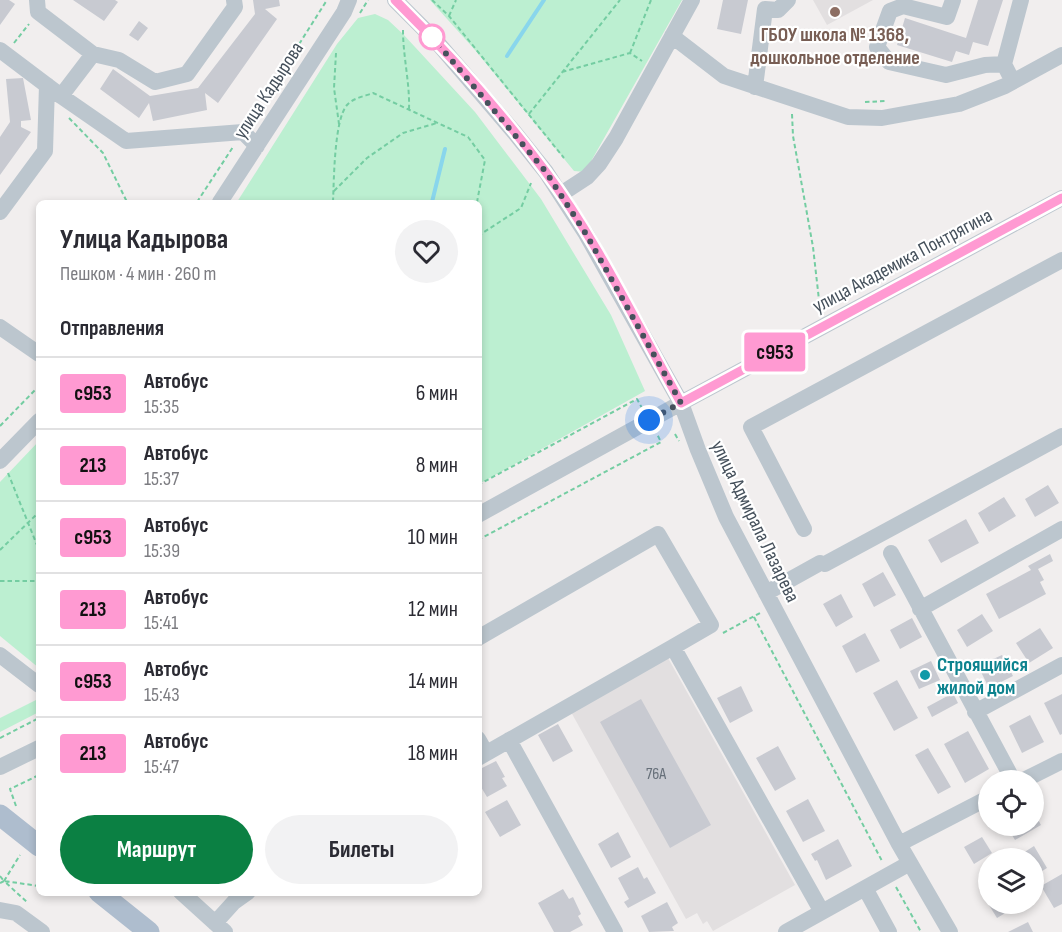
<!DOCTYPE html>
<html lang="ru">
<head>
<meta charset="utf-8">
<style>
  body { margin:0; font-family:"Sofia Sans Condensed",sans-serif; background:#f2f2f3; color:#2b2b33; height:100vh; display:flex; flex-direction:column; font-size:22px; white-space:nowrap }
  * { box-sizing:border-box; margin:0 }
  p { font-size:20px; color:#7c7c81 }
  .icon { flex:none; width:33px; height:33px; fill:none; stroke:currentColor; stroke-width:2; stroke-linecap:round; stroke-linejoin:round }
  .map { position:relative; flex:1; overflow:hidden }
  .details { position:absolute; left:36px; top:200px; width:446px; height:696px; display:flex; flex-direction:column; background:#fff; border-radius:9px; box-shadow:0 3px 9px #0003 }
  .details>* { flex:none }
  .badge { padding:0 12px; border-radius:4px; font-size:21px; line-height:39px }
  .buttons { position:absolute; left:978px; top:770px; display:grid; gap:12px }
  .buttons a { display:grid; place-items:center; width:66px; height:66px; border-radius:50%; background:#fff; box-shadow:0 3px 9px #0003; font-size:30px }
  .you { position:absolute; width:30px; height:30px; margin:-15px; border:4px solid #fff; border-radius:50%; background:#1a73e8; box-shadow:0 0 0 9px #1a73e833 }
  .map>.badge { position:absolute; translate:-50% -50%; box-shadow:0 0 0 3px #fff }
  h2 { padding:0 24px; font-size:22px; line-height:54px }
  .round { display:grid; place-items:center; flex:none; width:63px; height:63px; border-radius:32px; background:#f2f2f3 }
  .headline { display:flex; align-items:center; justify-content:space-between; height:102px; padding:0 24px }
  h1 { font-size:28px; font-weight:700; line-height:45px }
  .action { display:flex; gap:12px; margin-top:auto; padding:12px 24px }
  .action a { flex:1; height:69px; border-radius:36px; background:#0b8043; color:#fff; font-size:24px; font-weight:700; line-height:69px; text-align:center }
  .action a+a { background:#f2f2f3; color:#2b2b33 }
  ul { padding:0; list-style:none }
  li { display:flex; align-items:center; gap:18px; height:72px; padding:0 24px; border-top:2px solid #e1e1e2 }
  li div { flex:1 }
  li b { display:block; font-size:22px }
  li em { font-style:normal }
  li .badge { min-width:66px; font-weight:700; text-align:center }
  .map>svg:first-child { display:block }
</style>
</head>
<body>
<div class="map">
<svg width="1062" height="932" viewBox="0 0 1062 932">
  <rect width="100%" height="100%" fill="#f1eeee"/>
  <path fill="#e2dfe0" d="M813 0H873L827 25Z
    M668 658 795 885 713 931 707 921 703 924 697 913 686 919 571 712Z"/>
  <path fill="#bcefd1" d="M430 0H682L585 172 574 171 475 50Z
    M375 14 388 20 403 34 475 112 541 199 611 315 645 391 479 484 478 202H237L337 44 358 18Z
    M39 441V668L0 636V482Z
    M38 699 39 712 0 732V718Z"/>
  <g fill="none" stroke-linecap="round" stroke-linejoin="round">
    <path stroke="#89d6ec" stroke-width="4" d="M507 56 544 0
      M432 202 445 149"/>
  </g>
  <path fill="#c8cad1" d="M0 0H9L15 4 0 25Z
    M73 0H115L118 2 104 21Z
    M253 0H279L280 6 265 9 277 19 218 103 205 93 207 110 153 121 149 103 139 118 100 89 113 69 150 96 198 88 255 14Z
    M723 0H748L741 34 717 29Z
    M978 0H1003L988 46 973 42 969 55 956 51 952 62 897 45 905 18 966 38Z
    M139 21 148 28 138 41 129 35Z
    M23 78 31 120 21 121V127L31 132 0 175V137L10 122 6 79Z
    M1048 485 1059 503 1035 517 1025 499Z
    M1004 497 1016 516 989 532 978 513Z
    M966 519 979 543 941 563 928 540Z
    M1050 554 1053 561 1038 569 1044 580 1040 582 1046 594 999 619 986 594 1031 570 1028 566Z
    M883 572 896 595 874 607 862 584Z
    M841 594 853 617 836 627 823 604Z
    M982 614 993 631 967 647 957 630Z
    M912 618 922 637 900 649 890 630Z
    M1040 628 1053 648 1029 663 1016 643Z
    M865 633 880 661 856 673 842 646Z
    M1002 655 1013 676 989 688 978 666Z
    M931 661 940 680 919 689 910 671Z
    M897 680 918 718 894 731 873 693Z
    M741 686 753 711 730 723 717 698Z
    M953 693 958 703 932 717 927 707Z
    M1062 694V734L1060 735 1044 703Z
    M641 699 711 825 670 848 600 722Z
    M1030 715 1044 742 1022 753 1009 726Z
    M558 724 573 751 553 762 538 735Z
    M968 731 989 769 965 783 944 744Z
    M778 746 796 779 775 791 756 758Z
    M928 748 951 787 938 794 915 755Z
    M496 761 505 777 502 778 507 786 487 797 478 782V770Z
    M808 799 825 831 803 842 786 811Z
    M507 800 521 825 500 837 485 812Z
    M1034 812 1041 825 1015 840 1006 825H1034Z
    M618 832 631 857 611 868 598 844Z
    M982 837 992 853 974 864 964 847Z
    M838 839 852 866 826 880 817 860 815 861 811 854Z
    M1034 846 1047 868 1034 876V858H1022L1020 855Z
    M638 867 644 879 647 877 656 893 628 908 624 902 629 899 618 878Z
    M1062 874V904L1054 908 1041 886Z
    M988 883V903H1015L1017 906 997 918 979 889Z
    M563 889 569 899 573 897 581 914 578 916 583 925 570 932H554L538 903Z
    M667 902 678 923 672 927 674 931 649 932 641 916Z
    M1028 922 1033 932H1008Z"/>
  <g fill="none" stroke-linecap="round" stroke-linejoin="round">
    <path stroke="#74cda2" stroke-width="2" stroke-dasharray="4.5 3" stroke-linecap="butt" d="M432 0 449 16 564 158
      M360 13 368 0
      M449 16 456 0
      M403 30C403 57 410 83 409 110
      M14 43 29 24
      M336 53 334 88 339 124
      M630 53 651 0
      M562 72 630 53 642 61
      M865 102 886 101
      M529 114 620 0
      M792 114 793 136 813 247 819 300
      M69 118 103 153 127 202
      M251 120 327 0
      M334 191 367 158 403 133 437 123
      M197 202 233 147
      M333 202C334 181 334 120 347 105 353 98 365 96 373 93L468 137 485 160 477 202
      M478 236 521 208 531 183
      M0 426 39 386
      M675 434 679 441
      M8 473 39 550
      M478 485 637 399 642 408
      M478 540 661 442 657 434
      M0 550 39 512
      M0 581H39
      M754 617 882 861
      M723 633 760 613
      M0 738 39 718
      M16 806 10 789 39 775
      M0 876 4 881 39 886
      M4 881 20 855
      M0 883 4 881 28 903
      M896 887 921 932"/>
    <path stroke="#bcc6ce" stroke-width="16" d="M395 0 436 41 514 132 546 172 586 234 681 403 698 450 726 517 899 844 950 932
      M953 0 947 17 903 6 890 11 877 47 889 62 946 75 985 65 1004 64
      M672 36 724 76 848 117 882 118 959 104 1005 86 1062 55
      M0 50 61 96 93 54 38 12 37 0
      M93 54 119 60 155 82 187 74 235 7 234 0
      M1009 74 1004 64 1021 0
      M755 87 765 9 778 10 788 0
      M61 96 126 141 243 132 257 146
      M561 194 587 177 599 164 616 138 692 0
      M220 202 344 12 349 0
      M0 212 45 151 47 85
      M0 327 39 354
      M0 461 39 421
      M478 515 681 403 1062 198
      M804 529 751 427 1062 260
      M891 553 1013 780
      M825 564 1062 436
      M766 593 820 563
      M920 609 1062 529
      M478 638 658 534 711 625 673 647
      M0 655 39 685
      M975 712 1062 665
      M478 739 486 753
      M509 740 615 932
      M478 758 673 647 822 912
      M0 767 39 748
      M1024 780 1062 761
      M899 844 988 798
      M865 888 889 932
      M181 892 225 932
      M0 910 16 913 42 932
      M215 923 234 902 248 892
      M786 932 910 863"/>
    <path stroke="#aebdce" stroke-width="21" d="M0 815 39 846
      M99 892 149 932"/>
  </g>
  <g fill="none" stroke-linecap="round" stroke-linejoin="round">
    <defs>
      <path id="line" d="M395 0C449 53 500 111 545 171 597 240 638 327 681 403L1062 198"/>
    </defs>
    <use href="#line" stroke="#fff" stroke-width="14"/>
    <use href="#line" stroke="#ff9ad2" stroke-width="9"/>
    <path stroke="#46515c" stroke-width="6" stroke-dasharray="0 10.8" d="M432 37 546 172 586 234 681 403 649 420"/>
  </g>
  <circle fill="#8d6e63" stroke="#fff" stroke-width="2" cx="835" cy="12" r="6"/>
  <circle fill="#fff" stroke="#ff9ad2" stroke-width="3" cx="432" cy="37" r="12"/>
  <circle fill="#0f9aa8" stroke="#fff" stroke-width="2" cx="925" cy="675" r="6"/>
  <g text-anchor="middle" stroke-width="4.5" stroke-linejoin="round" paint-order="stroke">
    <g font-size="16" fill="#666f79">
      <text x="656" y="779">76А</text>
    </g>
    <g font-size="20" font-weight="bold" fill="#785e54" stroke="#fff">
      <text x="835" y="41">ГБОУ школа № 1368,<tspan x="835" dy="23">дошкольное отделение</tspan></text>
    </g>
    <g font-size="20" fill="#46515c" stroke="#fff">
      <text transform="translate(268 90) rotate(-57)" y="7">улица Кадырова</text>
      <text transform="translate(902 260) rotate(-28)" y="7">улица Академика Понтрягина</text>
      <text transform="translate(756 521) rotate(64)" y="7">улица Адмирала Лазарева</text>
    </g>
    <g font-size="20" font-weight="bold" fill="#0d838f" stroke="#fff" text-anchor="start">
      <text x="937" y="671">Строящийся<tspan x="937" dy="23">жилой дом</tspan></text>
    </g>
  </g>
</svg>
<div class="buttons">
<a><svg class="icon" aria-label="locate" viewBox="0 0 24 24"><circle cx="12" cy="12" r="6"/><path d="M12 2v4M12 18v4M2 12h4M18 12h4"/></svg></a>
<a><svg class="icon" aria-label="layers" viewBox="0 0 24 24"><path d="M12 4l9 5-9 5-9-5zM3 14l9 5 9-5"/></svg></a>
</div>
<div class="you" style="left:649px;top:420px"></div>
<b class="badge" style="left:775px;top:352px;background:#ff9ad2;color:#111">с953</b>
<section class="details">
<div class="headline"><div><h1>Улица Кадырова</h1><p>Пешком · 4 мин · 260 m</p></div><a class="round"><svg class="icon" aria-label="heart" viewBox="0 0 24 24"><path d="M12 20l-8-8c-3-5 5-10 8-4 3-6 11-1 8 4z"/></svg></a></div>
<h2>Отправления</h2>
<ul>
<li><span class="badge" style="background:#ff9ad2;color:#111">с953</span><div><b>Автобус</b><p>15:35</p></div><em>6 мин</em></li>
<li><span class="badge" style="background:#ff9ad2;color:#111">213</span><div><b>Автобус</b><p>15:37</p></div><em>8 мин</em></li>
<li><span class="badge" style="background:#ff9ad2;color:#111">с953</span><div><b>Автобус</b><p>15:39</p></div><em>10 мин</em></li>
<li><span class="badge" style="background:#ff9ad2;color:#111">213</span><div><b>Автобус</b><p>15:41</p></div><em>12 мин</em></li>
<li><span class="badge" style="background:#ff9ad2;color:#111">с953</span><div><b>Автобус</b><p>15:43</p></div><em>14 мин</em></li>
<li><span class="badge" style="background:#ff9ad2;color:#111">213</span><div><b>Автобус</b><p>15:47</p></div><em>18 мин</em></li>
</ul>
<div class="action"><a>Маршрут</a><a>Билеты</a></div>
</section>
</div>
</body>
</html>
